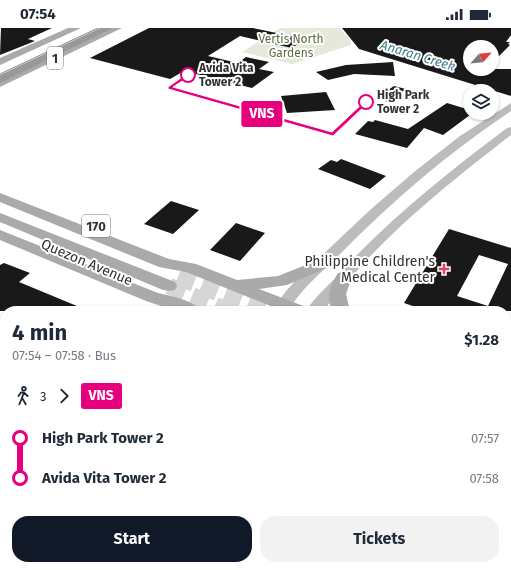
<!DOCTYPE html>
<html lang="en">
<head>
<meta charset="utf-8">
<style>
  body { margin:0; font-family:"Fira Sans",sans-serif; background:#f2f2f3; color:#1f2937; height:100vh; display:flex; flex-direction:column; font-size:15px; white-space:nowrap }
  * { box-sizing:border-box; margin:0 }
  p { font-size:13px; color:#747a83 }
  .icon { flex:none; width:22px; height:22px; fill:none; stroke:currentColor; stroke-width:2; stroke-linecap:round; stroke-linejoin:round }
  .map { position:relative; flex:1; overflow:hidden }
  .panel { position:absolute; left:0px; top:278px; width:511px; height:264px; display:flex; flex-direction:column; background:#fff; border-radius:16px 16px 0 0; box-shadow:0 1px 3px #0004 }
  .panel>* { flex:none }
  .badge { padding:0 8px; border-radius:3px; font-size:14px; line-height:26px }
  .needle { width:26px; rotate:63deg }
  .buttons { position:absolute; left:463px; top:12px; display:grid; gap:8px }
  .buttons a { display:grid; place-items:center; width:36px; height:36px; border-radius:50%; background:#fff; box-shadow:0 1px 3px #0004; font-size:20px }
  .map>.badge { position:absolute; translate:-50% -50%; box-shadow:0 0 0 2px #fff }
  .legs { display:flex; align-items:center; gap:6px; height:44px; padding:0 12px; font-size:13px }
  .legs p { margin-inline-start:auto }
  .overview { display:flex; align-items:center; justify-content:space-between; height:68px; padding:0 12px }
  h1 { font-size:22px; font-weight:700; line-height:30px }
  .action { display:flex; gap:8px; margin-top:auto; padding:8px 12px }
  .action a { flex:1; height:46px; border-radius:16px; background:#111827; color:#fff; font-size:16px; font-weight:700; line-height:46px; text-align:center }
  .action a+a { background:#f2f2f3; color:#1f2937 }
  ul { padding:0 12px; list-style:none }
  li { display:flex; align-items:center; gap:14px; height:40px; font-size:15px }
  li i { display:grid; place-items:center; width:6px; height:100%; margin:0 5px; background:currentColor }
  li i::after { content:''; width:10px; height:10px; margin:-5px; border:3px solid; border-radius:50%; background:#fff }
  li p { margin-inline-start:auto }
  li:first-child i { background:linear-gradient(#0000 50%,currentColor 0) }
  li:last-child i { background:linear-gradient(currentColor 50%,#0000 0) }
  .status { display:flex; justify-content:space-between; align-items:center; height:28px; padding:0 20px; background:#fff; direction:ltr }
  .status svg { height:11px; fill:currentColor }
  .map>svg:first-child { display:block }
</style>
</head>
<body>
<div class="status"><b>07:54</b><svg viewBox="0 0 49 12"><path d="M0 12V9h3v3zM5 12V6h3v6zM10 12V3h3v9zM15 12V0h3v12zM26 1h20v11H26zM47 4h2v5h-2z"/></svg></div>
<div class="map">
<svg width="511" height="542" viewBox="0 0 511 542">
  <rect width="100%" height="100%" fill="#fff"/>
  <path fill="#e4e9dc" d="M280 0H340L351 13V17L292 36 242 24Z"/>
  <path fill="#191919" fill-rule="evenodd" d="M1 0H52L28 11 35 13 0 27Z
    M149 0H253L305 11 292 20 240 8 208 28 238 35 246 29 269 34 259 41 274 44 252 60 184 43 170 51 90 30Z
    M342 0H511V7L506 14H510L508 16 510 17 499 28 492 26V19H470V41H511V68L359 21Z
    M393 34 395 48 354 46 328 52 316 44 346 37Z
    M394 58 406 61 388 74 376 70Z
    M326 64 335 82 287 85 281 68Z
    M447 75 470 82V87L443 107 424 100 407 120 355 106 368 93 373 94 375 92 408 101Z
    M341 131 386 148 370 161 318 141 331 132 337 134Z
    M171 173 199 182 173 206 144 196Z
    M236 195 265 205 240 233 210 222Z
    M449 201 511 220V283H427L404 275ZM479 227 508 236 488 278 457 268Z
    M4 235 30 245 19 254 89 283H0V237Z"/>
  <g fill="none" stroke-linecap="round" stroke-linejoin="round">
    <path stroke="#d6d6d6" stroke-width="17" stroke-dasharray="17 8" stroke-linecap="butt" d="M178 249 264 283
      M169 258 229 283"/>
    <path fill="#bcbcbc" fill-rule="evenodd" d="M511 75V83C448 125 392 173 339 227 321 245 301 261 288 283H272L286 263 299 249 370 182 414 144 460 108Z
      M511 99V107C462 145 406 189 364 235 350 250 337 267 323 283H306C314 270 327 259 337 248 387 193 447 145 507 100Z
      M506 411 511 413V429L506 427Z
      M111 537H134L132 542H109Z
      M147 537H169L167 542H145Z
      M169 537H191L189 542H167Z"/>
    <path fill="#aaa" fill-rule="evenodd" d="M68 0H81L0 37V30Z
      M110 0H122L0 59V52Z
      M0 165 169 231 196 236 237 252 278 248 321 231 327 232 329 236 327 240 287 257 259 261 306 279 309 283H283L186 244 159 239 0 174Z
      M0 185 175 254 177 258 175 262 169 263 163 262 0 194Z
      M0 202 158 265C170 268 194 272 201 283H176L146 273 0 212Z
      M344 244 350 245 352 249 346 266 350 283H332C326 268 330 258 338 245Z
      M506 350 511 351V367L506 365Z
      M506 372 511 374V390L506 388Z
      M506 389 511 390V407L506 406Z"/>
    <path fill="#999" fill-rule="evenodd" d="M100 0H113L0 55V47Z"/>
    <path stroke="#878787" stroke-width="1" d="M0 46 98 0"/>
  </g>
  <path fill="#e6007e" stroke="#fff" d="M188 45 190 48 173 59 332 104 365 73 369 74 333 108 168 61V59Z"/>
  <g fill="#fff" stroke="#e6007e" stroke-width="2">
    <circle cx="188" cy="47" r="7"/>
    <circle cx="366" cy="74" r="7"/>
  </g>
  <path fill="#de4068" stroke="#fff" stroke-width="1.5" d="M442 235h4v4h4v4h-4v4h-4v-4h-4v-4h4z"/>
  <g text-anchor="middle" stroke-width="4" stroke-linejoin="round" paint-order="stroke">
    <g font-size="12" fill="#5d6d41" stroke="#fff">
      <text x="291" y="15">Vertis North<tspan x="291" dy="14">Gardens</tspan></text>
    </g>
    <g font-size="12" font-weight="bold" fill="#323232" stroke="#fff" text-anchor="start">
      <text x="199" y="44">Avida Vita<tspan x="199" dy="14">Tower 2</tspan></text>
      <text x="377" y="71">High Park<tspan x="377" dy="14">Tower 2</tspan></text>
    </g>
    <g font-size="13" font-style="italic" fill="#407c8c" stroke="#fff">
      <text transform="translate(418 27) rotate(17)" y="5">Anaran Creek</text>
    </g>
    <g fill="#fff" stroke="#707070" stroke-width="1">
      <rect x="47" y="19" width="16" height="22" rx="3"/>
      <rect x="82" y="187" width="28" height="22" rx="3"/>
    </g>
    <g font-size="13" font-weight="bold" fill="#323232">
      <text x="55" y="35">1</text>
      <text x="96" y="203">170</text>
    </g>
    <g font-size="14" fill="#323232" stroke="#fff" text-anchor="end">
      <text x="435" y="238">Philippine Children's<tspan x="435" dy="16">Medical Center</tspan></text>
    </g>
    <g font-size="14" fill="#323232" stroke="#fff">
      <text transform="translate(87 234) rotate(23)" y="5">Quezon Avenue</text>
    </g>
  </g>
</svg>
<div class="buttons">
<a><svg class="needle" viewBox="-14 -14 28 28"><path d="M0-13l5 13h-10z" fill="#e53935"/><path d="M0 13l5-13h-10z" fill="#747a83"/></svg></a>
<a><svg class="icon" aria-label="layers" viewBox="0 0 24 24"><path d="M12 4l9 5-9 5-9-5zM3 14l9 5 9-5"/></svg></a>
</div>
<b class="badge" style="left:262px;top:86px;background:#e6007e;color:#fff">VNS</b>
<section class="panel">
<div class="overview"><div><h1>4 min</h1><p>07:54 – 07:58 · Bus</p></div><b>$1.28</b></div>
<div class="legs"><svg class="icon" aria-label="walk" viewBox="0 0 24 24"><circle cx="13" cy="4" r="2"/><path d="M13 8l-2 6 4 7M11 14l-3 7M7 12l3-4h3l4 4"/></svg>3<svg class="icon" aria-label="forward" viewBox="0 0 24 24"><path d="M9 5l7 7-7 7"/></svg><b class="badge" style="background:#e6007e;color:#fff">VNS</b></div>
<ul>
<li><i style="color:#e6007e"></i><b>High Park Tower 2</b><p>07:57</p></li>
<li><i style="color:#e6007e"></i><b>Avida Vita Tower 2</b><p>07:58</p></li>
</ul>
<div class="action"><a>Start</a><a>Tickets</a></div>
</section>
</div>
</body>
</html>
